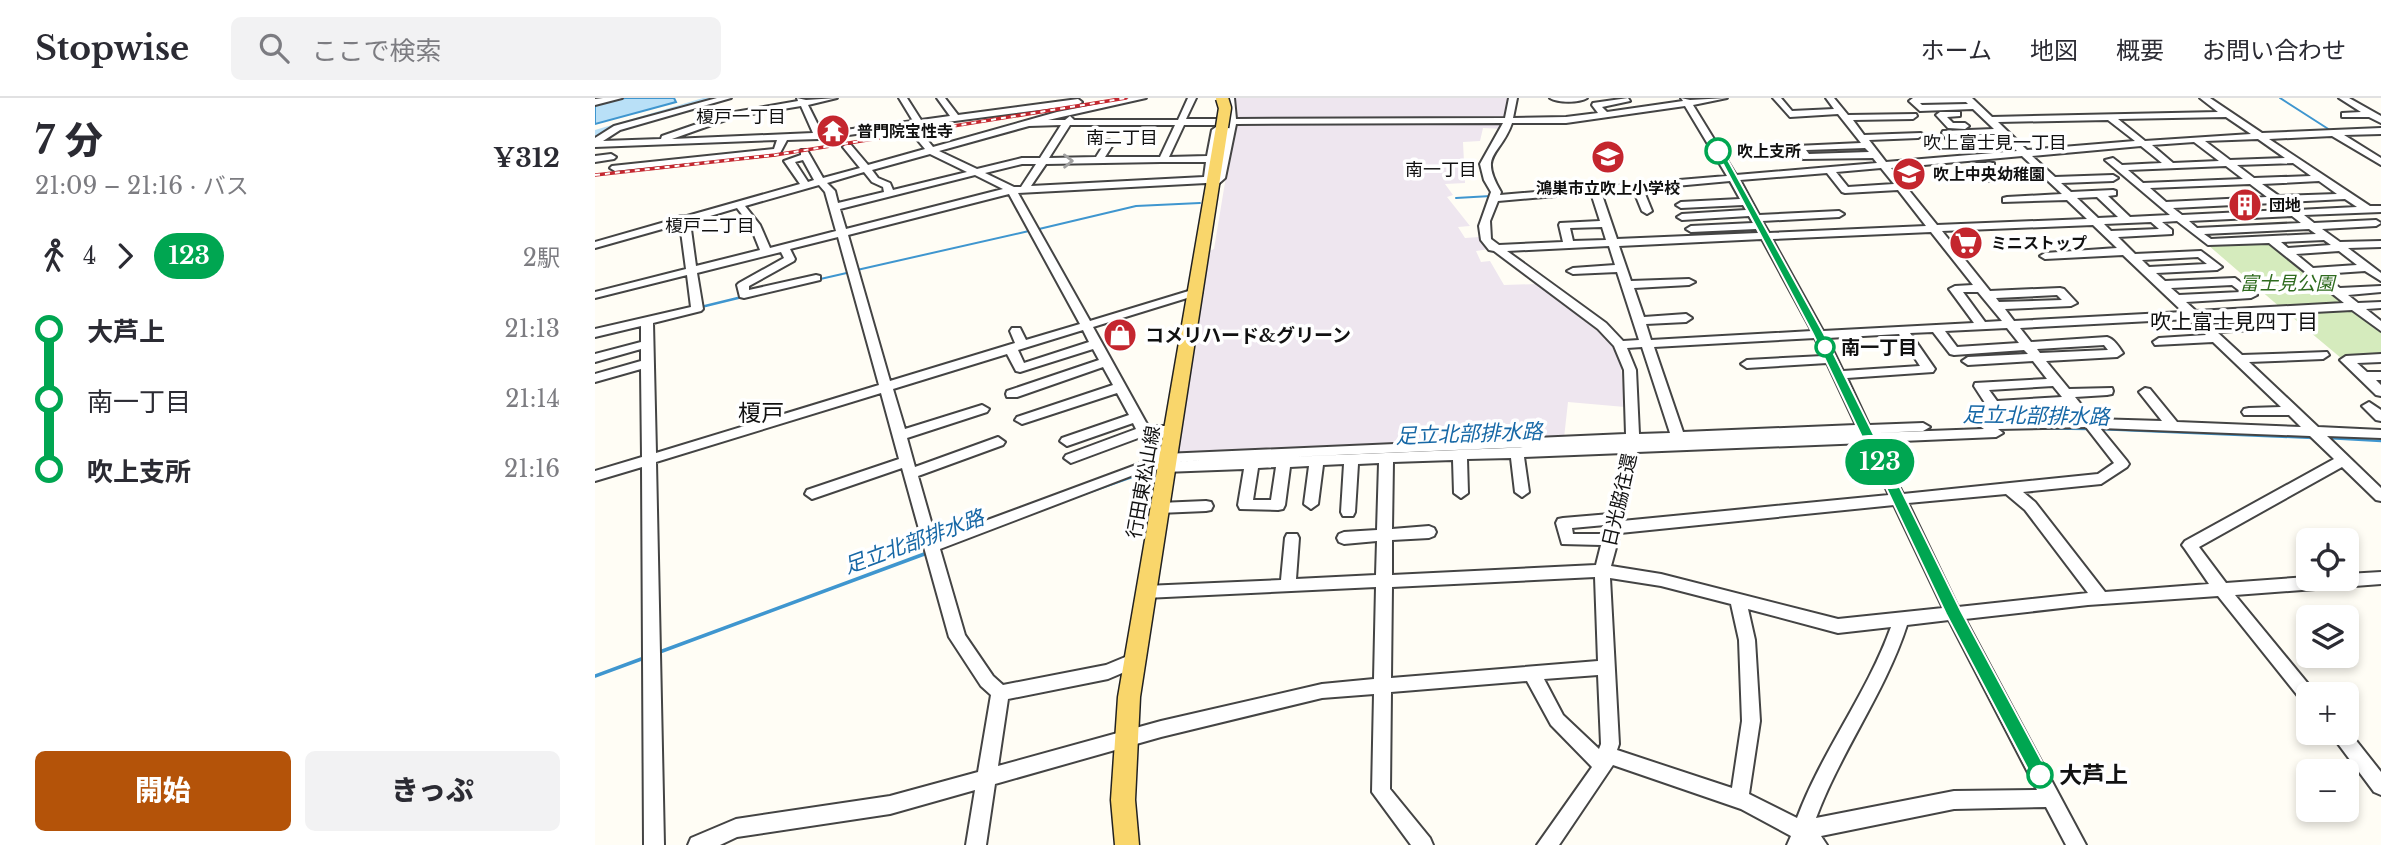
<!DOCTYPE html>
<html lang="ja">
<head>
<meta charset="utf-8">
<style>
  body { margin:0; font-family:"Libre Baskerville","Noto Sans JP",serif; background:#f2f2f3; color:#2b2b33; height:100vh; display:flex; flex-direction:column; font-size:26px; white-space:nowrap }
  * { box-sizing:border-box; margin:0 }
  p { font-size:23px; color:#7c7c81 }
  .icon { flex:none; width:38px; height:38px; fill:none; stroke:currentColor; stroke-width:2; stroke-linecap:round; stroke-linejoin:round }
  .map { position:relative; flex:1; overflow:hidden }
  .details { display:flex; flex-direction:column; background:#fff; width:595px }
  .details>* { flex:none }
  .badge { padding:0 14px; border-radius:23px; font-size:24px; line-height:46px }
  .tools { position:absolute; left:1701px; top:430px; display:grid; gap:14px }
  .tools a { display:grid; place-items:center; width:63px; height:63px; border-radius:10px; background:#fff; box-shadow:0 4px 10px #0003; font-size:35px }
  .map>.badge { position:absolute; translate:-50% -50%; box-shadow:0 0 0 4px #fff }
  .legs { display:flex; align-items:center; gap:10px; height:77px; padding:0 35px; font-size:23px }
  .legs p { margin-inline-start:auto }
  .head { display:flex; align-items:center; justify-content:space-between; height:119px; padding:0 35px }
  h1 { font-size:38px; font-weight:800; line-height:52px }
  .primary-button { display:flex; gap:14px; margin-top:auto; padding:14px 35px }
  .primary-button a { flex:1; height:80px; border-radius:10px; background:#b45309; color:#fff; font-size:28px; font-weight:800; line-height:80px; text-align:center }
  .primary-button a+a { background:#f2f2f3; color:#2b2b33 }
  ul { padding:0 35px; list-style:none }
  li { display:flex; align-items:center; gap:24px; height:70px; font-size:26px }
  li i { display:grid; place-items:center; width:10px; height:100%; margin:0 9px; background:currentColor }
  li i::after { content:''; width:18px; height:18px; margin:-9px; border:5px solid; border-radius:50%; background:#fff }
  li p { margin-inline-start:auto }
  li:first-child i { background:linear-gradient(#0000 50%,currentColor 0) }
  li:last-child i { background:linear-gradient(currentColor 50%,#0000 0) }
  header { display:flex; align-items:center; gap:42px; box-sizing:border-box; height:98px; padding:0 35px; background:#fff; border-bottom:2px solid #e1e1e2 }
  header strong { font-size:33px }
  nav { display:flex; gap:38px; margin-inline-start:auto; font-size:24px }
  .search { width:490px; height:63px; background:#f2f2f3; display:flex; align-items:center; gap:18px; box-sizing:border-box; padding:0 24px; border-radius:10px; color:#7c7c81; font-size:26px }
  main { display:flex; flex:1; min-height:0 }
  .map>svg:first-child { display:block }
</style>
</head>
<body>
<header>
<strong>Stopwise</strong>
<div class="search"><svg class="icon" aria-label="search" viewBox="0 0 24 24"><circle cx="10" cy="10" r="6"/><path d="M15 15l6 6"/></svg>ここで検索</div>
<nav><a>ホーム</a><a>地図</a><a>概要</a><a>お問い合わせ</a></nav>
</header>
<main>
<section class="details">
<div class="head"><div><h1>7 分</h1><p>21:09 – 21:16 · バス</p></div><b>¥312</b></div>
<div class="legs"><svg class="icon" aria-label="walk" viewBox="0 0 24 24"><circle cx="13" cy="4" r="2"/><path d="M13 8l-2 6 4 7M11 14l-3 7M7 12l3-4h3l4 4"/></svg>4<svg class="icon" aria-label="forward" viewBox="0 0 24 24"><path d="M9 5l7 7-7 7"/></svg><b class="badge" style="background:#00a651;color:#fff">123</b><p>2駅</p></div>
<ul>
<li><i style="color:#00a651"></i><b>大芦上</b><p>21:13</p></li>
<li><i style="color:#00a651"></i><span>南一丁目</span><p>21:14</p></li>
<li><i style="color:#00a651"></i><b>吹上支所</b><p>21:16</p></li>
</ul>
<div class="primary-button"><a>開始</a><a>きっぷ</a></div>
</section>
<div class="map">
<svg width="1786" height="747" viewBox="0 0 1786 747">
  <rect width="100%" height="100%" fill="#fffdf5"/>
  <path fill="#eee6ef" d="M640 0H917L912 19 649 23 642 20Z
    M912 24 909 31 888 30 885 43 868 44 870 85 850 86 858 97 852 99 875 128 863 129 870 140 884 139 895 151 881 153 886 164 895 163 909 187 942 186 1019 246 1025 258 1030 309 973 304 969 340 583 354 614 153 619 151 639 30 648 26Z"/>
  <path fill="#d5ebbd" d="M1675 144 1755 206 1686 210 1613 147Z
    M1755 210 1786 233V258L1746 260 1691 214Z"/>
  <path fill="#b9e0f7" stroke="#3f96cf" stroke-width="2" d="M30 0H79L81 4 0 26V5Z"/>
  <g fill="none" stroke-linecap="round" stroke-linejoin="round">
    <path stroke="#3f96cf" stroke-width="2" d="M1685 0 1738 34
      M1712 33 1786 30
      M1633 38 1655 36
      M861 100 896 98
      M444 131 541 108 605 105
      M262 172 434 133
      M221 182 256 174"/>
    <path stroke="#3f96cf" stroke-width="2.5" d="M106 209 147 199
      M1427 330 1494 331
      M1504 331 1718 340
      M1732 340 1786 343
      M475 401 565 369"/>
    <path stroke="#3f96cf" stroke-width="3.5" d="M62 555 332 455
      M0 578 49 560"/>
    <path fill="#b9e0f7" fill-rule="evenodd" d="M108 0H125L0 39V32Z"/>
    <defs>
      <path id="minor" d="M8 0H27L0 7V1Z
        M122 0H136L25 32 8 43 66 41 67 38 134 15 203 3 202 0 211 2 242 0 213 7 227 35 318 23 304 0H312L326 22 355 18 342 0H350L363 17 483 1 487 4 483 7 329 27 330 39 338 49 462 14 534 0H551L453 22H470L475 18 479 22H583L593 0H601L591 21H632L631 0H639L641 21 910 20 914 0H922L918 20 971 19 1003 15 997 7 998 5 1033 0 1035 3 1007 9 1012 14 1088 3 1086 0 1095 2 1132 0 1098 7 1141 77 1282 65 1278 60 1208 61 1199 50 1201 48 1266 45 1243 16 1195 19 1178 0H1186L1197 13 1239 11 1231 0H1239L1253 17 1321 16 1322 18 1318 21 1258 22 1269 37 1326 35 1328 37 1323 40 1274 42 1291 64 1422 53 1410 42 1353 43 1347 35 1348 33 1399 31 1378 11 1325 13 1314 3 1318 0H1377L1397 19 1623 14 1605 0H1615L1667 35 1786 30V36L1749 37 1786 60V67L1737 38 1674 41 1775 108H1786V114L1709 117 1719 125 1781 122 1786 125 1781 128 1727 131 1745 144 1786 143V149L1753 150 1786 175V183L1770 173 1726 176 1745 190 1786 188V194L1753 197 1763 205 1786 204V210L1771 211 1786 223V233L1757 212 1608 220 1615 227 1676 224 1678 227 1672 231 1622 234 1647 257 1732 254 1734 257 1728 261 1654 264 1723 329 1786 332V340L1732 338 1786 390V403L1781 402 1747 369 1604 449 1631 485 1713 479V481H1752V476L1786 474V486L1640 497 1719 593 1721 597H1713V605L1707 603 1623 498 1493 507 1370 521 1491 747H1471L1451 709 1359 711 1226 738 1232 747H1192L1196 738 1146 711 1018 667 964 747H942L997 669 956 627 932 583 796 594 795 691 835 740 838 747H816L777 694 779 596 727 600 566 639 400 686 391 747H371L380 692 295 716 142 739 125 747H93L96 740 141 721 295 698 383 674 396 597 386 588 354 539 307 370 217 401 210 396 212 392 304 361 286 295 61 364 69 747H49L47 369 0 383V373L47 359 46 271 0 284V276L46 263V251L0 264V256L46 244V228L0 239V231L96 209 92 177 0 200V194L91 171 85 126 0 150V144L84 120 85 118H92L205 86 189 63 206 57V52H212L228 80 265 70 248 49 250 47H256L273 67 330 51 320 39V28L224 41 192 42 185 55 182 56 20 73 15 70 17 68 179 51 182 42 0 49V40L19 28ZM1371 4 1373 6 1327 7 1325 5ZM206 8 218 35 77 41 139 19ZM1090 8 1132 78 905 97 906 94C883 55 905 59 917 25H971ZM1631 19 1656 36 1550 43 1523 21ZM1513 22 1540 43 1432 52 1403 24ZM908 25 885 66 889 82 896 94 884 128 886 142 894 152 899 153 1003 231 1019 248 1029 272 1031 336 569 356 558 337 578 336 585 332 578 328H553L498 229 605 196 607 194 601 191 597 192 495 223 423 95 611 85 615 88H621L630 80 641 26ZM466 27 445 60H427L382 71 344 53 434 28ZM475 27H580L565 59H510L519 45 514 42 511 43 501 59 454 60ZM589 27H632L620 79 618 81 625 32 621 29 617 32 612 58 574 59ZM1404 36 1405 37H1358ZM1663 41 1690 60 1635 62 1610 43ZM1599 44 1624 63 1578 65 1557 47ZM1546 48 1567 65 1527 67 1518 60 1510 62 1575 117 1535 119 1513 98 1521 97V93L1518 92 1476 94 1466 85 1518 83 1523 80 1518 77 1460 79 1437 58ZM1270 50 1274 54 1214 56 1211 52ZM335 56 372 74 298 92 295 85 283 80 277 72ZM1427 58 1446 76 1396 78 1388 70 1399 69V65H1381L1376 68 1390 83 1452 82 1467 96 1412 99 1408 100V104L1472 102 1492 121 1342 127 1296 70ZM208 62 219 82 213 84 200 64ZM566 64H611L609 79 436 88 451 66ZM1698 65 1716 78 1659 80 1642 67ZM427 66H441L426 89H419L390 75ZM1631 68 1648 81 1548 85 1533 72ZM1286 70 1299 86 1253 89 1241 74ZM269 74 277 84 288 89 289 94 243 105 240 93 232 85ZM1232 75 1247 94 1250 95 1303 92 1331 128 1174 135 1167 123 1244 119 1249 116 1244 113 1164 117 1145 82ZM380 77 408 91 251 131 245 111ZM1135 83 1145 101 1086 104 1081 107 1086 110 1148 107 1151 112 1087 116 1082 119 1087 122 1154 118 1158 125 1096 128 1091 131 1096 134 1161 131 1163 135 1022 141 1006 94 1038 91 1047 113 1052 116 1057 113 1048 91ZM1724 83 1742 96 1684 98 1667 86ZM1655 86 1672 99 1571 104 1555 90ZM224 87 230 94 241 133 175 150 165 127 150 108ZM996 95 1005 123 965 125 964 127 968 144 904 147 896 141 895 123 903 103ZM414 96 485 226 431 242 425 230H417L415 233 420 245 295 283 253 137ZM1502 99 1523 119 1503 120 1482 100ZM1750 101 1762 109 1702 112 1691 104ZM1679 105 1689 112 1587 117 1578 110ZM142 110 155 127 165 152 101 168 95 124ZM1697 118 1706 125 1602 130 1594 123ZM1582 123 1613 147 1674 145 1749 205 1601 213 1591 204 1656 200 1662 197 1640 180 1570 183 1561 175 1622 172 1627 169 1606 153 1540 156 1523 139 1577 136V132L1567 124ZM1556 124 1564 131 1516 133 1509 126ZM1498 127 1522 150 1450 155 1445 158 1450 161 1528 157 1588 214 1419 223 1410 211 1476 208 1482 205 1469 191 1465 190 1395 193 1347 133ZM1007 129 1011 142 978 143 975 130ZM1714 131 1721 136 1616 141 1609 136ZM1336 134 1378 187 1360 188 1354 191 1379 225 1228 233 1177 141ZM243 139 284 287 61 355 58 225 106 213 108 211 102 175 186 154 189 160 144 185 142 187 145 199 149 200 225 182V178L221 177 154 192V188L199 163 200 161 195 151ZM1167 141 1217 233 1056 242 1051 226 1091 224 1097 220 1091 216 1049 219 1039 190 1094 187 1100 184 1094 181 1036 183 1024 148ZM1729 142 1736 147 1693 150 1686 144ZM1014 148 1020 167 978 170 972 173 978 176 1022 174 1044 242 1028 243 1011 225 912 153ZM1744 153 1762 167 1718 170 1701 156ZM1603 159 1612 166 1554 169 1547 162ZM1637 187 1646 194 1584 197 1576 190ZM1368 194H1383L1407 223 1390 224ZM1462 197 1467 202 1404 204 1401 200ZM1594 221 1611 237 1564 240 1558 244 1560 247 1618 244 1686 309 1654 310 1649 311 1647 314 1649 317H1694L1706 329 1582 324 1555 291 1550 290 1544 294 1567 323 1498 321 1480 299 1512 297 1517 296 1518 293 1517 290 1474 291 1451 263 1522 259 1528 255C1524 249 1519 241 1512 239L1436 244 1425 230ZM1412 230 1424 245 1362 249 1350 233ZM488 232 494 244 429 265 423 252ZM1338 234 1355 256 1359 257 1429 252 1433 256 1373 259 1367 263 1373 267 1438 263 1452 281 1380 285 1379 288 1390 305 1386 308 1388 311 1473 307 1484 321 1390 323 1383 327 1389 331 1279 335 1328 333 1335 329 1328 325 1274 327 1252 280 1338 274 1340 271 1315 235ZM1304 236 1325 268 1248 273 1232 240ZM1220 240 1228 258 1152 262 1146 266 1152 270 1232 265 1261 327 1088 334 1059 249ZM1509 247 1513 252 1445 255 1442 251ZM1047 249 1075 335 1044 336 1041 272 1032 250ZM498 251 504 262 412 293 411 296 412 299H422L508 269 518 287 422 319 420 322 427 326 522 295 534 317 467 340 465 343 472 348 538 325 541 331 471 357 469 360 476 365 546 339 556 359 549 364 341 441 323 378 408 347 410 344 403 339 320 369 312 340 392 314 394 311 387 307 310 331 298 291 412 256 421 273 425 274ZM1458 288 1467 299 1402 303 1394 292ZM1491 329 1519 365 1503 376 1308 396 1283 344 1401 339 1408 335 1403 331ZM1505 330 1715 338 1739 361 1590 443 1587 447 1590 451 1614 486 1510 494 1440 404 1428 394 1506 386 1532 369 1534 366 1532 363ZM1030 345 573 364V363L574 364ZM1270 345 1294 397 1027 423 1042 354ZM1029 355 1015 416 968 420 963 421 961 425 967 446 1006 447 1001 467 797 477V442L834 440 839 438 841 434 839 430 834 428 797 431 798 364 858 362 859 395 866 400 873 395 872 361 916 360 920 394 927 399 934 394 929 359ZM784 365 782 432 749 434 744 436 742 440 744 444 749 446 782 443 781 477 701 481 704 440 702 436H692L690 440 686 482 550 488 544 490 542 494 544 498 550 500 781 489 779 581 727 586 566 623 403 668 413 601 513 581 546 567 548 562 546 557 540 555 511 567 408 587 398 578 370 537 345 451 562 368 564 372 569 374 649 371 643 407 645 411 683 412 688 411 690 407 695 369 714 368 709 406 716 411 723 406 728 367 749 366 746 414 748 418H758L760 414 763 366ZM681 369 676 402H658L663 370ZM1411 396 1430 412 1493 495 1363 509 1313 405ZM1299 407 1348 510 1243 521 1066 476 1016 468 1025 435ZM1010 427 1009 436H978L977 430ZM1000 479 1003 563 796 580 797 489ZM1015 480 1066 488 1136 506 1144 542 1147 623 1137 690 1022 652 1024 646ZM1153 511 1243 535 1296 529C1272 596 1227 653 1202 720L1154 696 1165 623 1160 542ZM1354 522 1442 692 1359 693 1221 720C1246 653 1290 595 1312 527ZM1003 577 1006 646 1004 651 968 617 949 581Z
        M955 0H992C984 5 963 5 955 0Z
        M1744 0H1754L1786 18V25L1774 19H1747V15L1766 14Z
        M1345 14H1365V18L1352 19 1358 25H1370L1374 28 1370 31 1353 30 1341 17Z
        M16 56 21 59 19 61 0 64V58Z
        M1786 256V264L1762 265 1772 274H1786V282H1781L1786 287V298L1781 297 1745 262 1751 258Z
        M1774 304 1786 312V323L1781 322 1767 308Z
        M611 403 616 404 618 408 616 412 611 413 564 415 559 414 557 410 559 406 564 405Z
        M1752 631 1786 674V697L1779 694 1735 635H1752Z"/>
      <path id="major" d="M627 26 633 29 545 599 540 702 544 747H520L516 702 523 599 621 29Z"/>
    </defs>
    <use href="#minor" stroke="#444" stroke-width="4"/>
    <use href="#major" stroke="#222" stroke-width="3"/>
    <use href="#minor" fill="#fff" fill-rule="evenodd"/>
    <use href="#major" fill="#f9d66b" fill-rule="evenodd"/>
    <defs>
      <path id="rail" d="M0 77 180 57 531 0"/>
    </defs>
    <use href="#rail" stroke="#c4262e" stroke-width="3.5"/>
    <use href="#rail" stroke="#fff" stroke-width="2" stroke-dasharray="5" stroke-linecap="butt"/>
    <defs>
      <path id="major-bridge" d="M627 0 630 10 627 29"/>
    </defs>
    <use href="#major-bridge" stroke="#222" stroke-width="15" stroke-linecap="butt"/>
    <use href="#major-bridge" stroke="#f9d66b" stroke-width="12"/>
  </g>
  <defs><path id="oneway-chevron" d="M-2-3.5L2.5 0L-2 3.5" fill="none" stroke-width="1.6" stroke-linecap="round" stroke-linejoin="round" transform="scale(1.75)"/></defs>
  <use stroke="#a0a0a0" href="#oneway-chevron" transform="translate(473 63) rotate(-1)"/>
  <path fill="#00a651" stroke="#fff" stroke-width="2" d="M1120 51 1128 53 1229 236 1366 513 1451 671 1454 677 1451 683H1439L1351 516 1218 236Z"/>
  <defs>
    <symbol id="temple-disc" viewBox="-11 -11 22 22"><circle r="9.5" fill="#c4262e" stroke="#fff"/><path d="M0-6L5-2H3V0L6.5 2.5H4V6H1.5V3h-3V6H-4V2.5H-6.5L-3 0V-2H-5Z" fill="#fff"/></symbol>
    <symbol id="school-disc" viewBox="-11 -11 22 22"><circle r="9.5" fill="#c4262e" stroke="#fff"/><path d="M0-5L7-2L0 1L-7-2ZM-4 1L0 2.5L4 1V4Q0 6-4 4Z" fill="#fff"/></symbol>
    <symbol id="building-disc" viewBox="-11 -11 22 22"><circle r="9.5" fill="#c4262e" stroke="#fff"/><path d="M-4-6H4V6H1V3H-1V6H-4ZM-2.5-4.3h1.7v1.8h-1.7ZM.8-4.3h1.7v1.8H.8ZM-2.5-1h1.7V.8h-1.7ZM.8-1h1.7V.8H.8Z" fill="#fff"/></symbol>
    <symbol id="supermarket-disc" viewBox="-11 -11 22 22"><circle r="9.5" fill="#c4262e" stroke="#fff"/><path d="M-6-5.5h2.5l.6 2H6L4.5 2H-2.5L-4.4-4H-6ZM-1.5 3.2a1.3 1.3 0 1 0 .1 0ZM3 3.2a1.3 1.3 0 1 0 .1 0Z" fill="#fff"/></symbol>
    <symbol id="shop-disc" viewBox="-11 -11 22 22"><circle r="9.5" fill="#c4262e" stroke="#fff"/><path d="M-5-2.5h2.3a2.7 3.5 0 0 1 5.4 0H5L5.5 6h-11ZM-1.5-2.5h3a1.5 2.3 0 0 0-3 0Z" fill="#fff"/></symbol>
  </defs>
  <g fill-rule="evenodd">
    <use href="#temple-disc" x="219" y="14" width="38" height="38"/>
    <use href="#school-disc" x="994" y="40" width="38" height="38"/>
    <use href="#school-disc" x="1295" y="57" width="38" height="38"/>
    <use href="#building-disc" x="1631" y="88" width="38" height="38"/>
    <use href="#supermarket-disc" x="1352" y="126" width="38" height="38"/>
    <use href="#shop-disc" x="506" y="218" width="38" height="38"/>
  </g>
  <g fill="#fff" stroke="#00a651" stroke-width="3.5">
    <circle cx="1123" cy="53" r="12"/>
    <circle cx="1230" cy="249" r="9"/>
    <circle cx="1445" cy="677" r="12"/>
  </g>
  <g text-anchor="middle" stroke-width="7" stroke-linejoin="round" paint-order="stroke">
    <g font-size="16" font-weight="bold" fill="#111" stroke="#fff" text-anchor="start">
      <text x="262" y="39">普門院宝性寺</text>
      <text x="1338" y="82">吹上中央幼稚園</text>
      <text x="1013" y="96" text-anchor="middle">鴻巣市立吹上小学校</text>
      <text x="1674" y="113">団地</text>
      <text x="1396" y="151">ミニストップ</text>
    </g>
    <g font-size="16" font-weight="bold" fill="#111" stroke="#fff" text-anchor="start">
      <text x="1142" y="59">吹上支所</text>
    </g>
    <g font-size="18" fill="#111" stroke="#fff">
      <text x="146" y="25">榎戸一丁目</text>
      <text x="527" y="46">南二丁目</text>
      <text x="1400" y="51">吹上富士見一丁目</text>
      <text x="846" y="78">南一丁目</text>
      <text x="115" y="134">榎戸二丁目</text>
    </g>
    <g font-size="19" font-style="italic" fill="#2f6b1f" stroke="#fff">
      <text x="1692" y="192">富士見公園</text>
    </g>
    <g font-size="19" font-weight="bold" fill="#111" stroke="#fff" text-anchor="start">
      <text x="550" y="244">コメリハード&amp;グリーン</text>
    </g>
    <g font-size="19" font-weight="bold" fill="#111" stroke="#fff" text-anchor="start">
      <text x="1246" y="256">南一丁目</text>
    </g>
    <g font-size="19" fill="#111" stroke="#fff">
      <text transform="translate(548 384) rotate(-80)" y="7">行田東松山線</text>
      <text transform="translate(1024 402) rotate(-77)" y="7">日光脇往還</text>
    </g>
    <g font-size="21" fill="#111" stroke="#fff">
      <text x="1639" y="231">吹上富士見四丁目</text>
    </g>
    <g font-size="21" font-style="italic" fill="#1768a6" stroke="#fff">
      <text transform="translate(1441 318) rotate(1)" y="7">足立北部排水路</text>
      <text transform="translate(874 336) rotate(-2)" y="7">足立北部排水路</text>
      <text transform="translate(319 444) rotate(-20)" y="7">足立北部排水路</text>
    </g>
    <g font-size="23" fill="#111" stroke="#fff">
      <text x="166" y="323">榎戸</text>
    </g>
    <g font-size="23" font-weight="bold" fill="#111" stroke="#fff" text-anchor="start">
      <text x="1464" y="685">大芦上</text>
    </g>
  </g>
</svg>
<div class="tools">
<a><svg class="icon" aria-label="locate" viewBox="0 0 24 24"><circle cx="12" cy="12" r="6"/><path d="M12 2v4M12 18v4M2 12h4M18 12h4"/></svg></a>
<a><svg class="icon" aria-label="layers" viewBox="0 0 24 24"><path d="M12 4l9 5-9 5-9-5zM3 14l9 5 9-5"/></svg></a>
<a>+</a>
<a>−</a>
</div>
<b class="badge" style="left:1285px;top:364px;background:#00a651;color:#fff">123</b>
</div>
</main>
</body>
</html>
